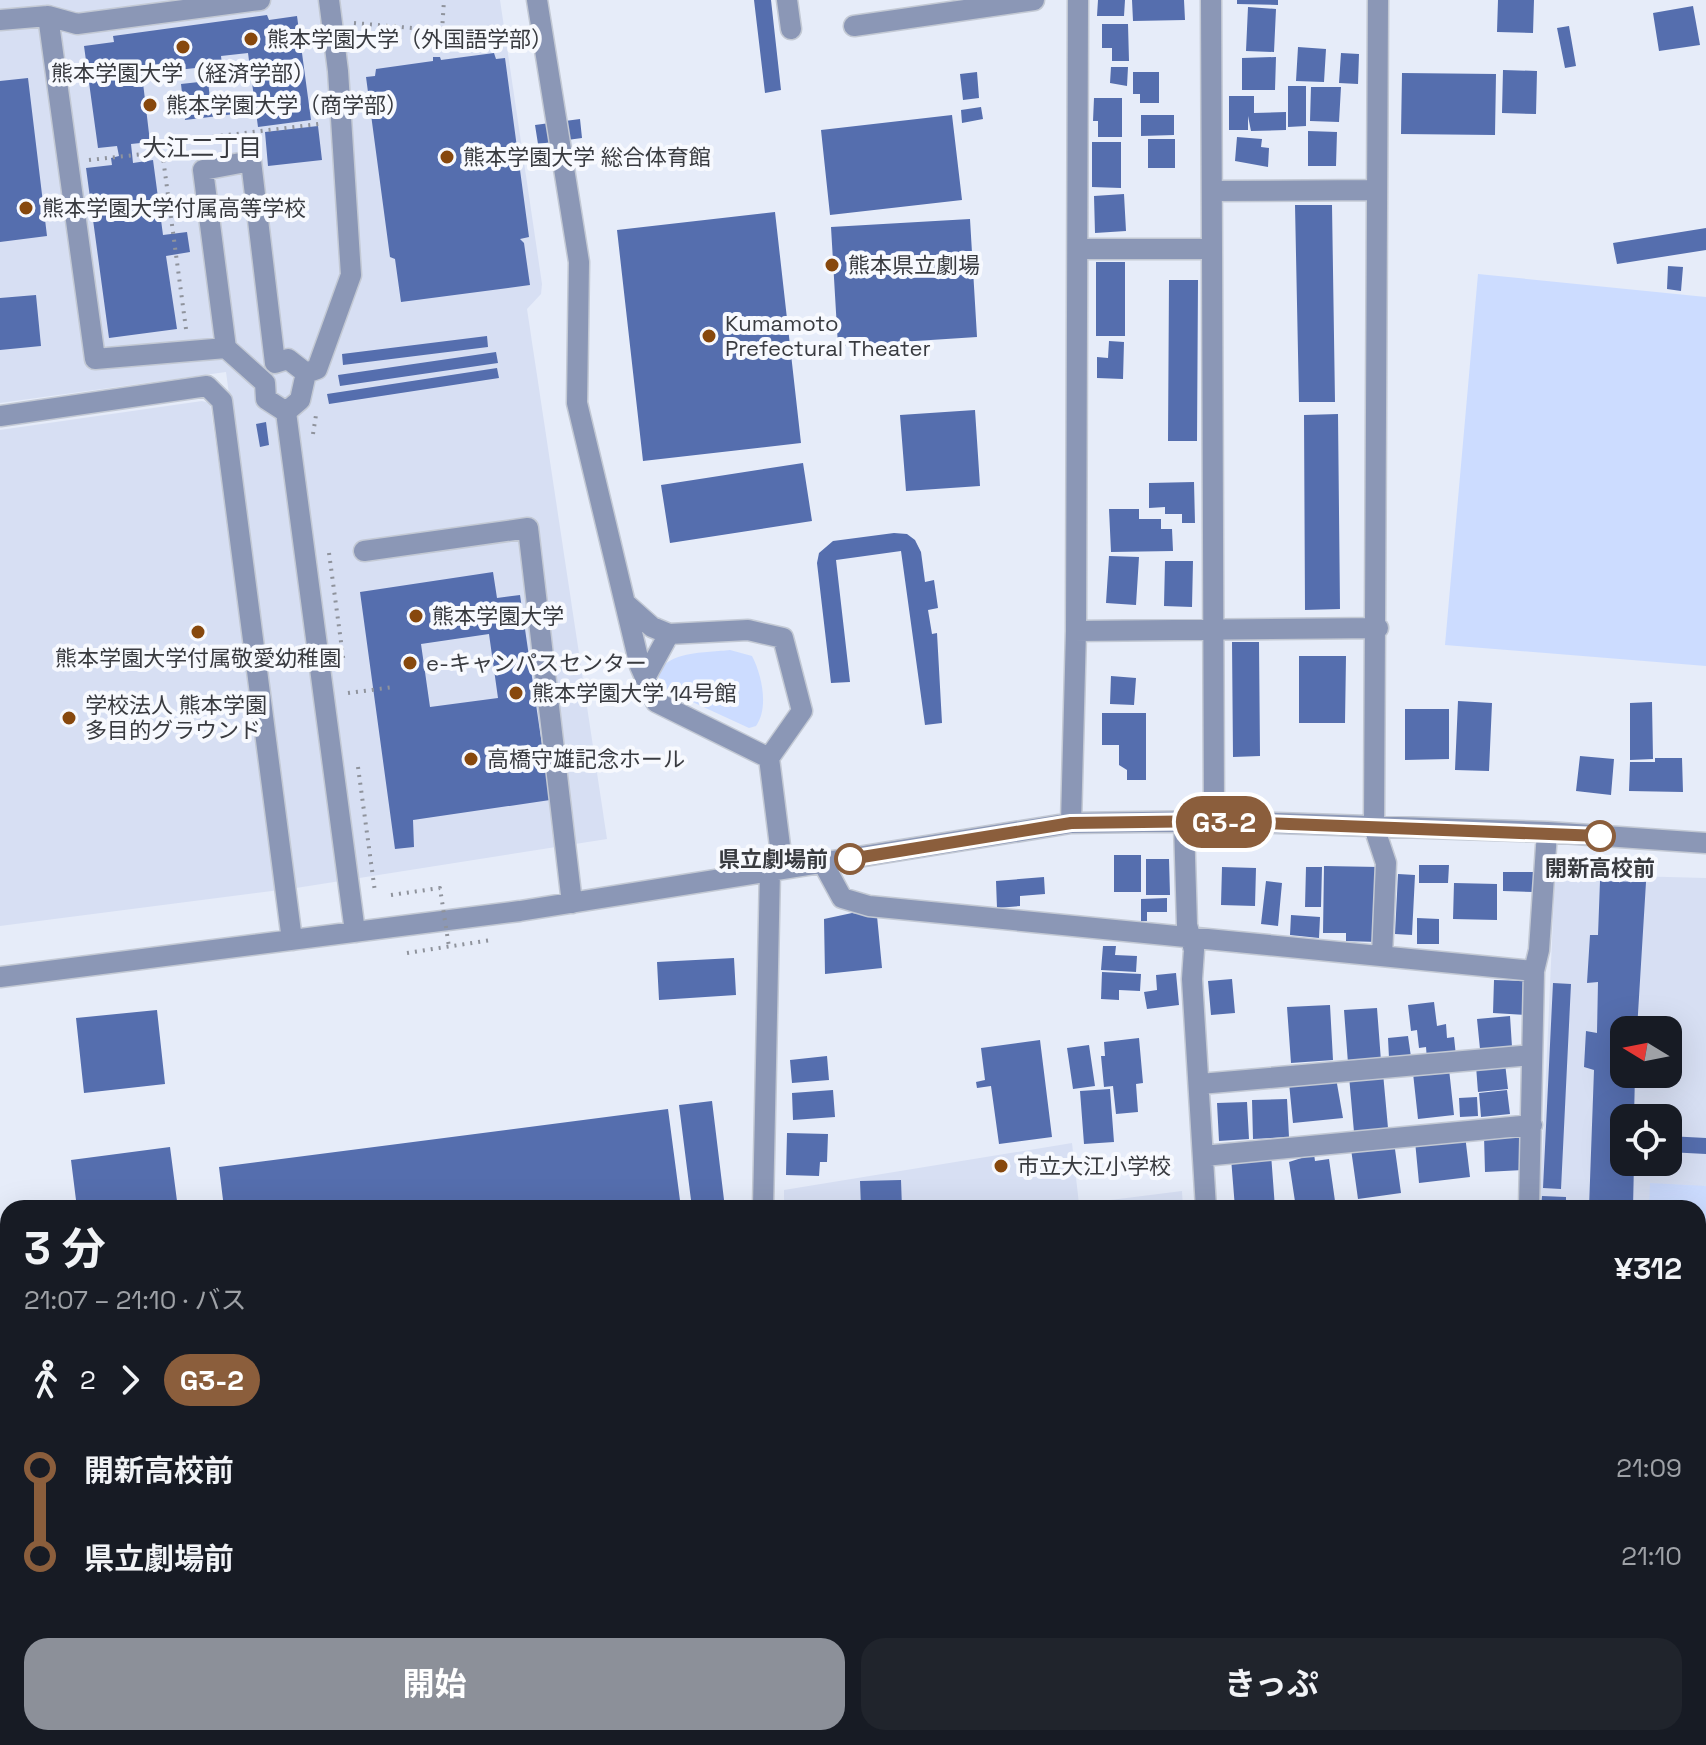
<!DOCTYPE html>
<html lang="ja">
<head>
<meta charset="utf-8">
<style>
  body { margin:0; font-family:"Space Grotesk","Noto Sans JP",sans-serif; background:#20242c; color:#f1f3f6; height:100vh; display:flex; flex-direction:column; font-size:30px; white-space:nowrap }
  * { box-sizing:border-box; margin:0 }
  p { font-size:26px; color:#9ea1a6 }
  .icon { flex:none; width:44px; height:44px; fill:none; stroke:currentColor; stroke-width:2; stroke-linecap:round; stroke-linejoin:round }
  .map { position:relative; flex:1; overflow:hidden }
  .details { position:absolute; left:0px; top:1200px; width:1706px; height:546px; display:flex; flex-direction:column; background:#171b24; border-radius:24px 24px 0 0; box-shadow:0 8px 32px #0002 }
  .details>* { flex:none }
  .badge { padding:0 16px; border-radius:26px; font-size:28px; line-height:52px }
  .needle { width:52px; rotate:280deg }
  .tools { position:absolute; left:1610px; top:1016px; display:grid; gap:16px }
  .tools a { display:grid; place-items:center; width:72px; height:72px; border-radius:16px; background:#171b24; box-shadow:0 8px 32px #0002; font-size:40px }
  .map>.badge { position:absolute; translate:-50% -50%; box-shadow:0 0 0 4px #fff }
  .legs { display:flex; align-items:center; gap:12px; height:88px; padding:0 24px; font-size:26px }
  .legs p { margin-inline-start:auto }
  .head { display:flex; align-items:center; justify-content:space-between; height:136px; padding:0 24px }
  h1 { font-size:44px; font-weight:700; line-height:60px }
  .action { display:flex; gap:16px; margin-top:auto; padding:16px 24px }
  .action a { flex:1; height:92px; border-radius:24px; background:#8c9099; color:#fff; font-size:32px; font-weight:700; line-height:92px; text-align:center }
  .action a+a { background:#20242c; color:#f1f3f6 }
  ul { padding:0 24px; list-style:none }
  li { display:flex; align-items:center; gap:28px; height:88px; font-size:30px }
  li i { display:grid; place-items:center; width:12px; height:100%; margin:0 10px; background:currentColor }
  li i::after { content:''; width:20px; height:20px; margin:-10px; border:6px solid; border-radius:50%; background:#171b24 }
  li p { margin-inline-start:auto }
  li:first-child i { background:linear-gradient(#0000 50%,currentColor 0) }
  li:last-child i { background:linear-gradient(currentColor 50%,#0000 0) }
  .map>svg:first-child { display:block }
</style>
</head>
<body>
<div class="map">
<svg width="1706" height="1745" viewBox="0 0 1706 1745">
  <rect width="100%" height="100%" fill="#e6ecf9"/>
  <path fill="#d7dff3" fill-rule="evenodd" d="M0 0H500L542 284 541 294 527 309 607 839 296 888 226 372 0 403Z
    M202 401 210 403 280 890 0 926V430Z
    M1555 874 1706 878V1745H1539V1738H1698V1208H1540ZM1624 1030H1668V1074H1624ZM1624 1118H1668V1162H1624Z
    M1072 1143 1079 1204 1182 1191 1183 1208H784V1190Z"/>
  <path fill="#ccdcff" d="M1478 274 1706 297V666L1445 645Z
    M730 650 752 656C762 675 769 708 756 726L749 728 660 687C650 650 707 653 730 650Z
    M1650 1183 1706 1186V1581H1698V1208H1649Z"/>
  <path fill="#556eae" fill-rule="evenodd" d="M754 0H771L781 90 765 93Z
    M1098 0H1125L1124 16H1097Z
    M1132 0H1184L1185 20 1133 21Z
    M1237 0H1278V5L1237 4Z
    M1498 0H1534L1533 33 1497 32Z
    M1693 6 1700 45 1659 51 1653 13Z
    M1248 7 1276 9 1274 52 1246 51Z
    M267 15 269 20 297 16 311 120 258 127 248 53 221 56 222 65 169 71 167 63 141 66 150 142 131 144 133 163 153 160 163 235 187 232 190 252 166 256 177 329 109 338 86 168 112 165 111 158 119 156 117 146 98 148 84 46 114 42 113 36Z
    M1102 24H1128L1129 61H1112V48H1102Z
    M1569 26 1576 66 1565 68 1557 28Z
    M1298 47 1326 49 1324 82 1296 81Z
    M494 53 496 59 505 58 529 237 520 239 524 243 530 285 401 302 395 259 390 257 366 77 375 76 376 69 433 61V57H440L441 60Z
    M1341 53 1359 54 1358 84 1339 83Z
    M1276 57 1275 90H1242V58Z
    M1111 67H1128L1127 86 1110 83Z
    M1503 70 1537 71 1536 114 1502 113Z
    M977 72 979 98 963 100 960 74Z
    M1133 72H1159V103H1140V94H1133Z
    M1402 73 1496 74 1495 135 1401 134Z
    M28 78 47 236 0 242V81Z
    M208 81 210 99 233 97 235 114 185 120 181 84Z
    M1288 86H1306V126L1288 127Z
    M1311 87H1341L1339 122 1310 121Z
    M1229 96H1254V113L1286 112V130L1251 131 1248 116V130H1229Z
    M1094 98H1122V137H1098V121H1093Z
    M981 107 983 119 962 123 961 110Z
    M952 115 962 200 830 215 821 130Z
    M1141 115H1174V135L1141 136Z
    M580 119 582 138 538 144 535 125Z
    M318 126 322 160 268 166 265 132Z
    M1308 131 1337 132 1336 166H1308Z
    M1237 137 1262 139 1261 147 1269 148 1268 167 1235 161Z
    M1148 139H1175V168H1148Z
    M1092 142H1121V188L1092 187Z
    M1124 194 1126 231 1095 233 1094 196Z
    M1295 205H1332L1335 402H1299Z
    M775 212 801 443 643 461 617 230Z
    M970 219 977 337 838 346 831 227Z
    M1706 228V250L1617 264 1613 243Z
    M1096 262H1125V336H1096Z
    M1668 266 1683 267 1681 291 1667 289Z
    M1169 280H1198L1197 441H1168Z
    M36 295 41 346 0 350V298Z
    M487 336 488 347 343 365 342 354Z
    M1109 341 1124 342 1123 379 1097 378V357L1108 358Z
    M496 352 498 363 340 386 338 375Z
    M497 368 499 378 329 404 327 394Z
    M975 410 980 486 906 491 900 415Z
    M1338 414 1340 609 1305 610 1304 415Z
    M266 422 269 445 260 447 256 424Z
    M803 463 812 521 670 543 661 485Z
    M1194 482 1195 523H1182V514H1165V507L1149 508V483Z
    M1109 509H1139V519H1161V529H1172L1173 551 1111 552Z
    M894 533 907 534 915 540 921 552 925 582 934 580 938 608 928 610 932 634 937 633 942 723 925 725 901 551 836 560 850 682 831 683 817 563 819 553 833 541Z
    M1109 556 1139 557 1136 605 1106 603Z
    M1165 561H1193L1192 607 1164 606Z
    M493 572 497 598 520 595 550 800 413 820 414 847 395 849 360 592ZM489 634 498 698 430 707 421 644Z
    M1232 642H1259L1260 756 1233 757Z
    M1299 656H1346L1345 723H1299Z
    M1111 676 1136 678 1134 705 1110 704Z
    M1458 701 1492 703 1489 771 1455 770Z
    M1652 702 1653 759 1630 760V703Z
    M1405 709H1449V759L1405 760Z
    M1102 713H1146V780H1127V770L1119 765V745H1102Z
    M1580 756 1614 759 1611 795 1576 791Z
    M1655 758H1682L1683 792 1629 791 1630 762H1655Z
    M1114 855H1141V892H1114Z
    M1146 859H1169L1170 895H1146Z
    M1419 865H1449L1448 883H1419Z
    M1324 866 1379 867 1377 942 1346 941V933H1323Z
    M1222 867 1256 868 1255 906 1221 905Z
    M1306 867H1322L1321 907H1305Z
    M1503 872H1533V892L1503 891Z
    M1398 874 1415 875 1412 935 1395 934Z
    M1044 877 1045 894 1020 896V906L997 908 996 881Z
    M1266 881 1282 883 1278 926 1261 924Z
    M1600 881 1646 882 1637 1030H1624V1074H1635L1634 1118H1624V1162H1634L1633 1208H1589L1594 1070 1584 1067 1586 1031 1597 1033 1598 982 1587 983 1590 935H1598Z
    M1454 883 1497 884V920L1453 919Z
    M1167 898V912H1147V921H1141V899Z
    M852 913 877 916 882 968 825 974 824 919Z
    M1291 915 1320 917 1319 938 1290 935Z
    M1417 918 1439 919V944H1417Z
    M1103 946H1116L1115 955 1137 956 1136 972 1101 970Z
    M734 958 736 995 659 1000 657 962Z
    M1102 972 1141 974 1140 991 1119 990V1000L1101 999Z
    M1176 973 1179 1005 1147 1009 1144 992 1157 990 1156 975Z
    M1232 979 1235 1013 1211 1015 1208 981Z
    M1494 980 1528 981 1526 1015 1493 1013Z
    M1553 983 1571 984 1561 1189 1543 1188Z
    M1434 1002 1437 1026 1446 1024 1447 1038 1454 1037 1456 1056 1427 1060 1426 1047 1419 1048 1417 1030 1411 1031 1408 1005Z
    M1330 1005 1333 1060 1291 1063 1287 1007Z
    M1377 1008 1381 1061 1348 1063 1344 1010Z
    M157 1010 165 1084 84 1093 76 1018Z
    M1510 1016 1512 1047 1480 1049 1477 1019Z
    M1408 1036 1411 1057 1389 1058 1388 1038Z
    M1139 1038 1143 1083 1136 1084 1138 1112 1116 1114 1113 1086 1104 1087 1101 1056H1105L1104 1042Z
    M1040 1040 1052 1137 999 1144 991 1086 977 1088 976 1082 985 1080 981 1048Z
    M1089 1045 1095 1086 1073 1089 1067 1048Z
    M827 1056 829 1080 792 1083 790 1060Z
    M1505 1063 1508 1089 1478 1092 1476 1066Z
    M1449 1069 1454 1115 1418 1119 1413 1073Z
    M1383 1073 1388 1128 1354 1132 1349 1076Z
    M1336 1078 1343 1118 1293 1123 1289 1083Z
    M1110 1089 1114 1142 1084 1144 1080 1091Z
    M833 1090 835 1117 793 1120 792 1093Z
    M1507 1090 1510 1114 1481 1117 1479 1093Z
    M1477 1097 1478 1116 1460 1117 1459 1098Z
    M1287 1099 1289 1137 1253 1139 1252 1100Z
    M712 1101 725 1208H692L679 1105Z
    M1247 1102 1249 1139 1219 1141 1217 1103Z
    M668 1109 681 1208H224L219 1167Z
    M787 1133 828 1134 827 1162H820L819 1176 786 1175Z
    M1522 1134 1523 1170 1485 1172 1484 1136Z
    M1465 1135 1470 1177 1419 1183 1415 1141Z
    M1668 1136 1706 1138V1154L1668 1152Z
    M1394 1142 1401 1193 1358 1199 1351 1149Z
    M170 1147 177 1201 123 1208H77L71 1160Z
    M1271 1154 1275 1208H1235L1231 1158Z
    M1314 1154 1315 1161 1329 1159 1336 1208H1296L1289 1162Z
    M901 1180 902 1208H861L860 1181Z
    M1542 1196 1566 1197V1208H1541Z
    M8 1258V1641L0 1642V1260Z
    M145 1738H182L183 1745H120Z
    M831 1738H862L863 1745H832Z
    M981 1738H1018L1019 1745H981Z
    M1056 1738H1094V1745H1056Z
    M1258 1738H1291L1292 1745H1259Z
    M1336 1738H1378L1379 1745H1336Z
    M1409 1738H1454L1455 1745H1409Z"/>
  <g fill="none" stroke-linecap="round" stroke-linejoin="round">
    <defs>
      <path id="minor" d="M329 0 338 71 351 275 317 369 306 373 288 359 275 363 251 161 203 170 226 348 265 383 266 399 286 412 355 932
        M537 0 579 262 577 403 640 666 656 702 769 758
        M787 0 791 29
        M1378 0 1374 827 1386 863 1382 956
        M48 16 95 359 226 348
        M0 20 48 16 77 24 260 0
        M854 26 1034 0
        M1212 191 1377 190
        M1078 249H1212L1211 0
        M1212 249 1214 821
        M286 412 300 400 306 373
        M0 416 207 386 222 401 292 940
        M364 551 528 528 572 903
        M625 603 652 627 669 634 748 630 783 638 802 711 769 758 781 854 770 870 763 1208
        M1076 631 1378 628
        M645 678 669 634
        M1071 823 1076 631 1078 0
        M1184 824 1187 925 1194 950 1192 979 1206 1208
        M823 863 842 898 869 906 1534 971
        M0 977 520 911 1071 823 1214 821 1547 832 1706 843
        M1200 1084 1532 1055
        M1204 1156 1532 1125
        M1529 1208 1534 971 1539 950 1547 832
        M1473 1738 1474 1745
        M1106 1739 1231 1742
        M749 1745V1738
        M1515 1745 1516 1738"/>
    </defs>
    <use href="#minor" stroke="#c3c9d4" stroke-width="23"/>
    <path stroke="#8f939c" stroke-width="4" stroke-dasharray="2 6" stroke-linecap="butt" d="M354 23 470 33 501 29 502 38 520 36
      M442 31 444 0
      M89 160 162 152
      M186 329 161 143 319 124
      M313 434 316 415
      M329 553 344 664
      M348 693 394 687
      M358 767 375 892
      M407 953 491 940"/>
    <use href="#minor" stroke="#8b97b6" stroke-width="20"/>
    <path stroke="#8f939c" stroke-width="4" stroke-dasharray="2 6" stroke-linecap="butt" d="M391 895 440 888 449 947"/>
  </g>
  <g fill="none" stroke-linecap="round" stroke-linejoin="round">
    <defs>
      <path id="line-1" d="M850 859 1071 823 1214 821 1600 836"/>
    </defs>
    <use href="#line-1" stroke="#fff" stroke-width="18"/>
    <use href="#line-1" stroke="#8b5e3c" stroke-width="12"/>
  </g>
  <g fill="#87480d" stroke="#f7f9fe" stroke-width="3">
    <circle cx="251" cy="39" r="8"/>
    <circle cx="183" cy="47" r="8"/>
    <circle cx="150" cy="105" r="8"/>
    <circle cx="447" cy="157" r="8"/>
    <circle cx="26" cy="208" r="8"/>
    <circle cx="832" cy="265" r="8"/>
    <circle cx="709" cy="336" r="8"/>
    <circle cx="416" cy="616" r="8"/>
    <circle cx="198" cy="632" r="8"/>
    <circle cx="410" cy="663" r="8"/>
    <circle cx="516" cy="693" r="8"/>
    <circle cx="69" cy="718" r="8"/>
    <circle cx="471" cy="759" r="8"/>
    <circle cx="1001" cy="1166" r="8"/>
  </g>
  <g fill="#fff" stroke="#8b5e3c" stroke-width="4">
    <circle cx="1600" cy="836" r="14"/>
    <circle cx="850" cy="859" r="14"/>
  </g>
  <g text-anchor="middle" stroke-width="8" stroke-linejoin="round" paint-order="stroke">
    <g font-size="22" fill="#393b40" stroke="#f7f9fe" text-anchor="start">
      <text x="267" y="47">熊本学園大学（外国語学部）</text>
      <text x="183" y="81" text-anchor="middle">熊本学園大学（経済学部）</text>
      <text x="166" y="113">熊本学園大学（商学部）</text>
      <text x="463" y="165">熊本学園大学 総合体育館</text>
      <text x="42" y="216">熊本学園大学付属高等学校</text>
      <text x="848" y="273">熊本県立劇場</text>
      <text x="725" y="331">Kumamoto<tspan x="725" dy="25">Prefectural Theater</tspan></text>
      <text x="432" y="624">熊本学園大学</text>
      <text x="198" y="666" text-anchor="middle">熊本学園大学付属敬愛幼稚園</text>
      <text x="426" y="671">e-キャンパスセンター</text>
      <text x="532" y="701">熊本学園大学 14号館</text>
      <text x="85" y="713">学校法人 熊本学園<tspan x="85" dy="25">多目的グラウンド</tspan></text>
      <text x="487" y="767">高橋守雄記念ホール</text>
      <text x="1017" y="1174">市立大江小学校</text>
    </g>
    <g font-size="22" font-weight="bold" fill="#393b40" stroke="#f7f9fe" text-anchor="end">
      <text x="828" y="867">県立劇場前</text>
      <text x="1600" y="876" text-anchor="middle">開新高校前</text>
    </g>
    <g font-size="24" fill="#393b40" stroke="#f7f9fe">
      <text x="202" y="156">大江二丁目</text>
    </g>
  </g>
</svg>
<div class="tools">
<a><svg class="needle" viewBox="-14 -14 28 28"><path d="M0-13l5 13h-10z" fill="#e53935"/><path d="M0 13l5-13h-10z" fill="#9ea1a6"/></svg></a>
<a><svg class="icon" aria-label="locate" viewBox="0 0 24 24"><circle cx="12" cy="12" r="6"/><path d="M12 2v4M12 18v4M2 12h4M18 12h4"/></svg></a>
</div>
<b class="badge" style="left:1224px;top:822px;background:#8b5e3c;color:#fff">G3-2</b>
<section class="details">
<div class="head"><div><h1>3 分</h1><p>21:07 – 21:10 · バス</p></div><b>¥312</b></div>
<div class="legs"><svg class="icon" aria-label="walk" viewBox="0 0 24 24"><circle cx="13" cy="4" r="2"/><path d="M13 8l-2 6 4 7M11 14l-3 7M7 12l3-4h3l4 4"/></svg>2<svg class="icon" aria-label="forward" viewBox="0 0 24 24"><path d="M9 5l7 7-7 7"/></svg><b class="badge" style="background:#8b5e3c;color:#fff">G3-2</b></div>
<ul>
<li><i style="color:#8b5e3c"></i><b>開新高校前</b><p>21:09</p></li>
<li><i style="color:#8b5e3c"></i><b>県立劇場前</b><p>21:10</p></li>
</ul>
<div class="action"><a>開始</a><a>きっぷ</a></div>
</section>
</div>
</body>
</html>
